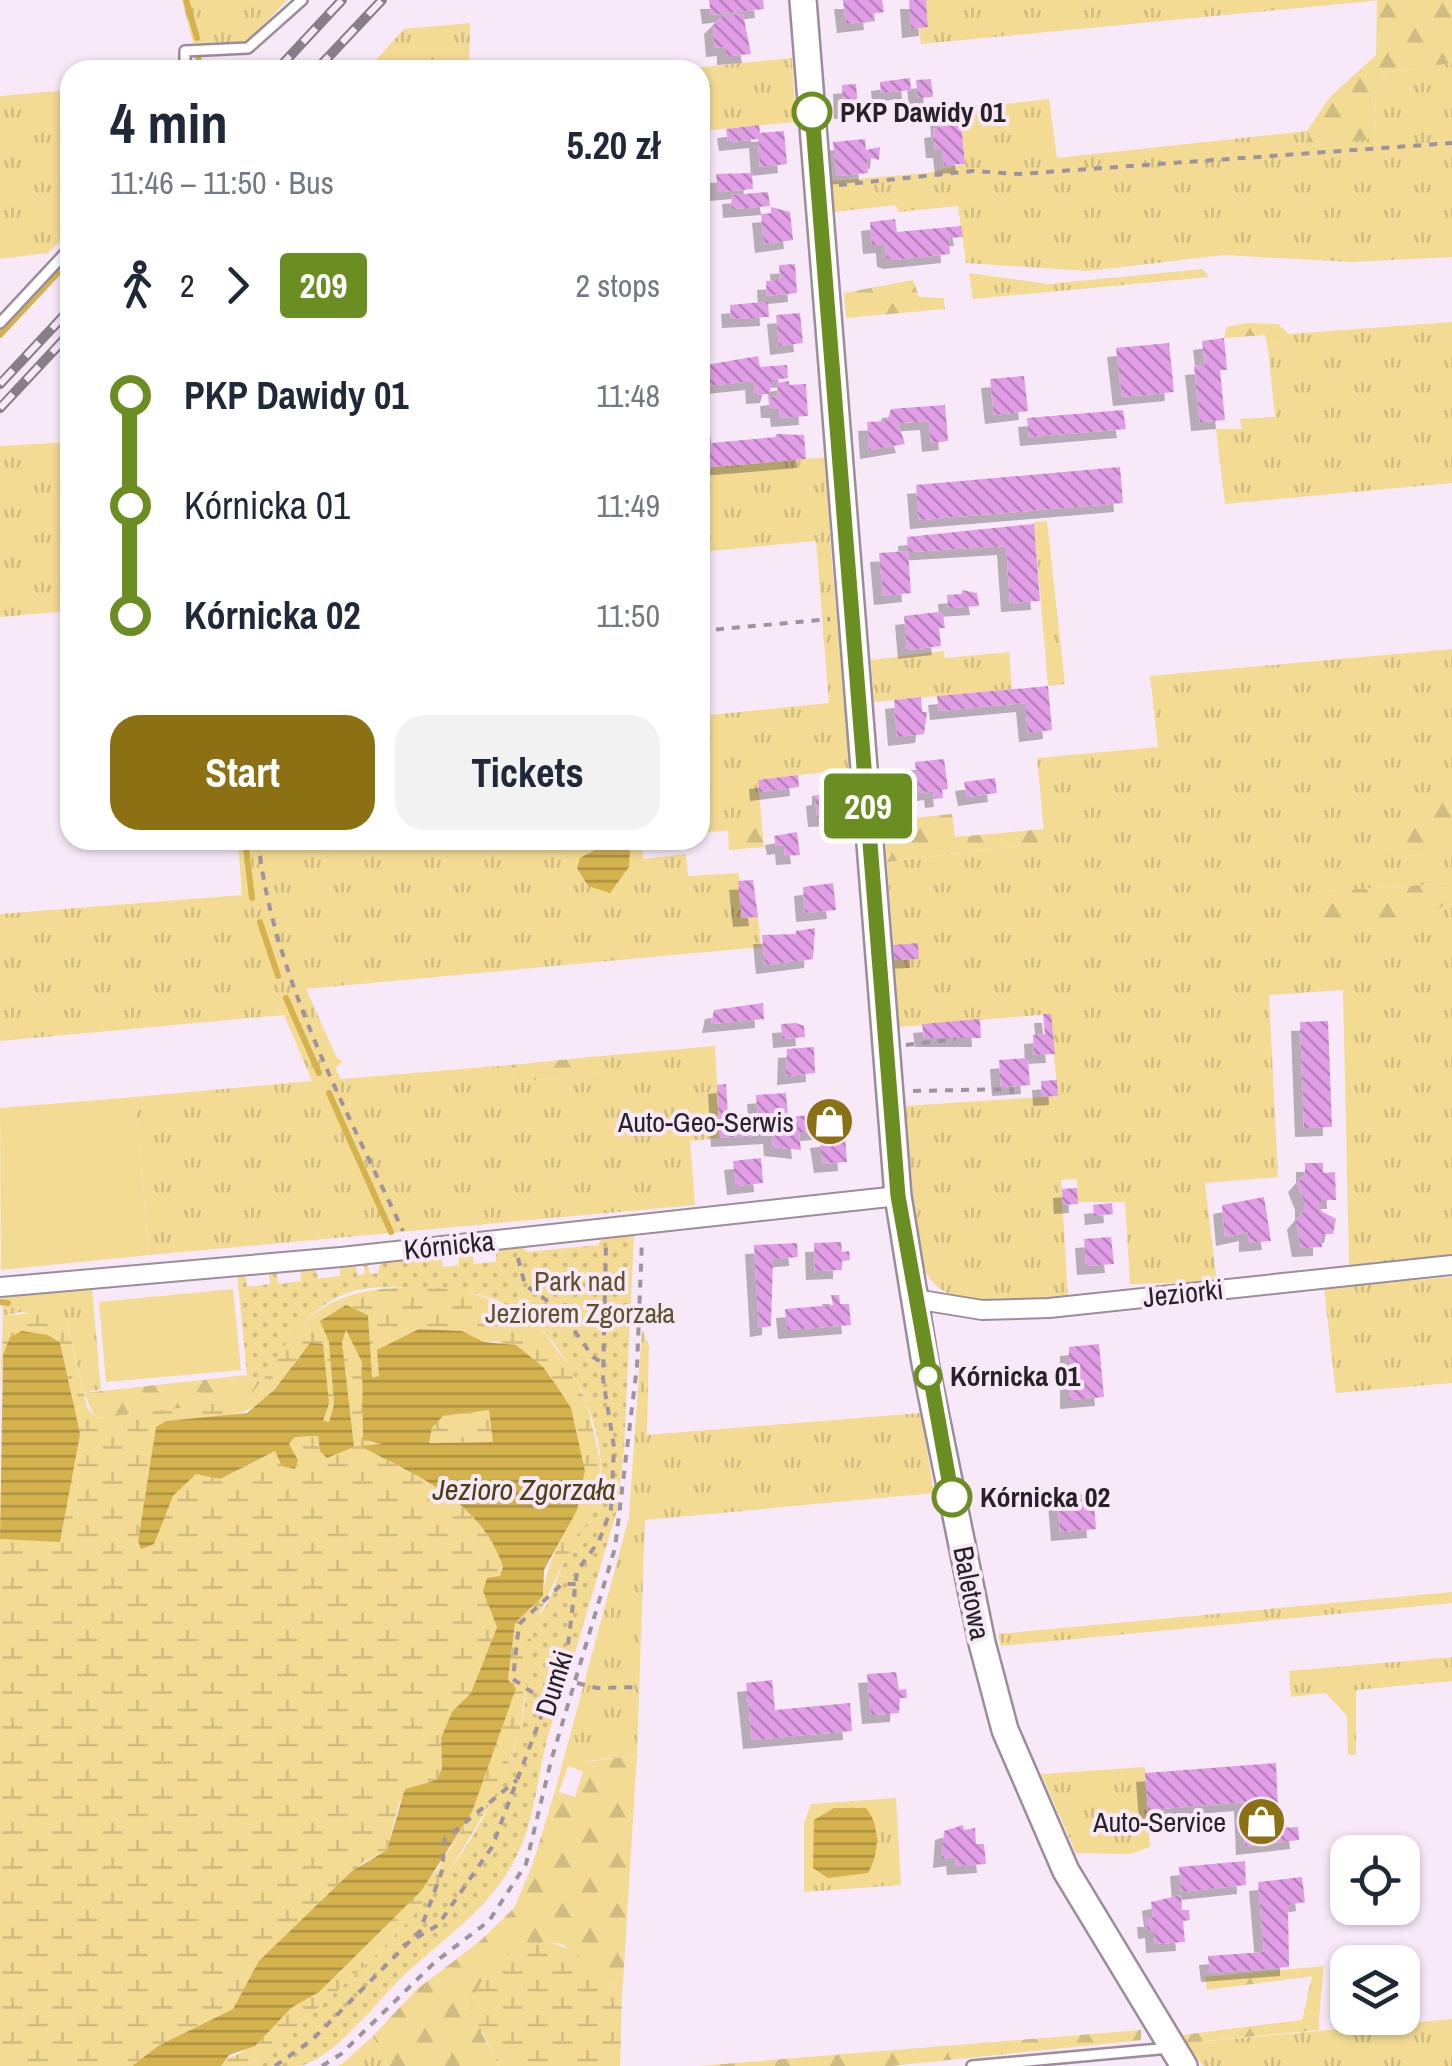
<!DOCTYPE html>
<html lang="en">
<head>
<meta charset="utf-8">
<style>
  body { margin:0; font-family:"Archivo Narrow",sans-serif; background:#f2f2f3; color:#1f2937; height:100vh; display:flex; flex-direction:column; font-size:38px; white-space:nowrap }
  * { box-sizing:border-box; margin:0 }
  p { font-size:32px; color:#747a83 }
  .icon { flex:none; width:55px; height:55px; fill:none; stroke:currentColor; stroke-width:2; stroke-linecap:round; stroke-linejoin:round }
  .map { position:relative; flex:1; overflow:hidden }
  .panel { position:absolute; left:60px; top:60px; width:650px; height:790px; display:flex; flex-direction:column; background:#fff; border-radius:30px; box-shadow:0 2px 8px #0004 }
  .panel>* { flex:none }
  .badge { padding:0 20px; border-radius:8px; font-size:35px; line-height:65px }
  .buttons { position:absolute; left:1330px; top:1835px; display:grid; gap:20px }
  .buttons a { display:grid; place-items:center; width:90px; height:90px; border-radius:20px; background:#fff; box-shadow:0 2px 8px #0004; font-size:50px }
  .map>.badge { position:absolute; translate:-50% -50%; box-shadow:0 0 0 5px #fff }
  .legs { display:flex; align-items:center; gap:15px; height:110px; padding:0 50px; font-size:32px }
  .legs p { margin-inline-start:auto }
  .overview { display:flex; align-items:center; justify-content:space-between; height:170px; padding:0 50px }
  h1 { font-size:55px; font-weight:800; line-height:75px }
  .cta { display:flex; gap:20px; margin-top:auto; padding:20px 50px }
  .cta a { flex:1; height:115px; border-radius:30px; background:#8c7114; color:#fff; font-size:40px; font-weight:800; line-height:115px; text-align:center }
  .cta a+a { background:#f2f2f3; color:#1f2937 }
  ul { padding:0 50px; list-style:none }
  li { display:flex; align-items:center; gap:35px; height:110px; font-size:38px }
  li i { display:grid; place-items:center; width:15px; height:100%; margin:0 12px; background:currentColor }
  li i::after { content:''; width:25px; height:25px; margin:-12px; border:8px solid; border-radius:50%; background:#fff }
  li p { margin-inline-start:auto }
  li:first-child i { background:linear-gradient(#0000 50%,currentColor 0) }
  li:last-child i { background:linear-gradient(currentColor 50%,#0000 0) }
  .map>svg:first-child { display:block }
</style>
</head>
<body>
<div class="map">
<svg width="1452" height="2066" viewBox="0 0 1452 2066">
  <defs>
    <pattern id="grass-tufts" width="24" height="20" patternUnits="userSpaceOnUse" patternTransform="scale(2.5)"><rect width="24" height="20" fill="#f3db94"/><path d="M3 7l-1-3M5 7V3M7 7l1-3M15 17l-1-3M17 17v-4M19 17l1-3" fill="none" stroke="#d0bc80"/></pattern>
    <pattern id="forest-firs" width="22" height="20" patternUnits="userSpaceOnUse" patternTransform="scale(2.5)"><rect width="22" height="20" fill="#f3db94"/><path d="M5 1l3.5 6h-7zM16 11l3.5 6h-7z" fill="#d0bc80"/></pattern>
    <pattern id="wetland-marsh" width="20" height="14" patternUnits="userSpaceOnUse" patternTransform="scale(2.5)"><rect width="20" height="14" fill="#f3db94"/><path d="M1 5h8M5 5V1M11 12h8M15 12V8" fill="none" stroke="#d0bc80"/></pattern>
    <pattern id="park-dots" width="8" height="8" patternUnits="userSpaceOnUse" patternTransform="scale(2.5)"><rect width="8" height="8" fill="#f3db94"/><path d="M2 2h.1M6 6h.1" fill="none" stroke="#d0bc80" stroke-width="1.8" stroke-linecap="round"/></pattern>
    <pattern id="water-rules" width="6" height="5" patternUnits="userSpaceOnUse" patternTransform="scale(2.5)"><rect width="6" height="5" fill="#d4b34e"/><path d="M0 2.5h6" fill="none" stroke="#ac9141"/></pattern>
    <pattern id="building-back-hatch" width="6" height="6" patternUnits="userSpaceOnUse" patternTransform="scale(2.5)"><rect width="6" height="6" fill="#e19de5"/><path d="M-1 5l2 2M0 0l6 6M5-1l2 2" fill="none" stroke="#b680ba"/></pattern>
    <filter id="shadow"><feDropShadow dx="-9" dy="9" stdDeviation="0" flood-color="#0004"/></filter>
  </defs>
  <rect width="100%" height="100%" fill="#f8e9f8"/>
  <path fill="url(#grass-tufts)" d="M182 0H287L247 42 193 43Z
    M926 0H1382L921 44 919 28 928 27Z
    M470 23 469 70H367L404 29Z
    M792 58 796 122 700 131V70H588L682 61 684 69Z
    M1452 63V257L1352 262 1224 255 1088 271 966 263 958 206 898 212 896 205 834 212 831 181 927 173 965 164 960 109 1049 99 1057 158 1307 131 1312 146 1374 138 1376 89 1383 73Z
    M70 90V231L48 253 0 259V96Z
    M1203 269 1209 277 973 299 969 273 1048 284Z
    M1452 322V483L1225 504 1216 429H1242L1240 419 1275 417 1268 349 1289 334Z
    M70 442V611L0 617V446Z
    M828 457 830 540 850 769 758 780 762 827 700 833V716L829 703 816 541 700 552V468Z
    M1047 521 1065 684 1048 686 1034 522Z
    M1452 649V790L1436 788 1428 826 1395 830 1393 858 1452 851V883L1312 892 1452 905V1255L1349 1265 1343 990 1269 995 1278 1177 1205 1183 1217 1282 1130 1284 1125 1202H1077V1179L1061 1180 1068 1298C1018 1303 935 1320 919 1255L905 1106 1058 1096 1050 1014 899 1027 887 862 1045 842 1037 758 1158 747 1150 676Z
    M944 651 945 658 1009 652 1012 689 874 702 871 660Z
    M238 840H642L643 859 686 854 688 876 739 873 742 918 758 917 761 947 306 989 337 1058 343 1061 335 1068 341 1079 511 1065 516 1082 602 1073 601 1056 715 1046 720 1138 690 1141 695 1205 149 1255 135 1097 312 1081 284 1015 0 1041V914L242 895Z
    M1452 1277V1383L1336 1393 1324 1288Z
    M92 1288 101 1389 84 1393 67 1322 21 1312 3 1316 2 1297Z
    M642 1329 649 1346 647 1435 921 1413 934 1493 645 1520 637 1755 587 1761 584 1772 568 1766 559 1792 555 1791 629 1517Z
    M1452 1592V1603L1001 1646 998 1634Z
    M1452 1657V1681L1356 1690V1755L1348 1754 1347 1716 1326 1693 1291 1697 1289 1671Z
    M1145 1767 1150 1847 1130 1854 1076 1853 1041 1774Z
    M896 1798 901 1885 804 1892V1823L811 1804Z
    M1324 1966 1319 2018 1302 2021 1314 1967Z
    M1452 2019V2066H1203L1186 2043Z
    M373 2036 388 2066H338L343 2063Z"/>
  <path fill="url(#forest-firs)" d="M1377 0H1452V63L1383 73 1376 89 1374 139 1311 146 1307 131 1330 97 1376 55Z
    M913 280 919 297 944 298 945 309 846 318 844 293Z
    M1246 323 1278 324 1289 334 1268 349 1265 335 1224 338 1227 327Z
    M1436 788 1452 790V851L1393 858 1383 850V840L1395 830 1428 826 1426 797Z
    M952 814 955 837 1045 829V842L887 862 883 821Z
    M762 827 764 847 729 850 728 830Z
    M1452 883V905L1444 904 1424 924 1321 931 1309 899 1312 892Z
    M601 1056 603 1073 516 1082 511 1065Z
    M247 1375 262 1383 247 1400 217 1407 95 1418 84 1393Z
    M637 1755 622 1998 612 1984 562 1944 545 1942 511 1953 481 2032 499 2066H388L373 2036 416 1990 480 1941 514 1908 532 1866 555 1791 575 1797 586 1762Z
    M1314 1967V1976L1207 1990 1205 1977Z
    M1319 2018V2030L1186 2043 1182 2035Z
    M1141 2030V2040L892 2066H698Z"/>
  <path fill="url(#wetland-marsh)" d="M454 1287 519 1310 538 1325 572 1370 587 1404 601 1464 592 1522 563 1563 536 1621 520 1730 500 1787 445 1878 420 1911 353 1978 285 2036 246 2066H221V2061L241 2053 291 2008 319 1992 438 1869 472 1812 508 1681 515 1623 543 1596C546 1553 578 1520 584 1476 586 1462 577 1445 576 1429L498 1341 484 1342 462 1331 419 1329 379 1377 371 1378 368 1315 329 1334 334 1404 329 1422H323L301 1353C251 1427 245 1411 166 1421L156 1428 138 1541C160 1519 172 1492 196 1474L220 1479 275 1451 280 1459 298 1460 289 1444 295 1437 318 1436 320 1451 327 1457 353 1446 342 1342V1333L350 1331 362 1362 368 1442 382 1444 362 1447C418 1477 481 1501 503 1567L500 1576 483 1591 497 1626 471 1693 441 1737 442 1768 437 1780 399 1802 387 1850 362 1863 260 1961 233 2009 158 2046 132 2066H0V1539L60 1541C73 1486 72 1399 60 1343L3 1355 0 1392 3 1316 34 1313 67 1322 87 1408 96 1418 246 1400C263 1382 271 1361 286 1342 334 1282 384 1288 454 1287Z
    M489 1410 494 1442 429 1443 432 1428 443 1416Z
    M545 1942C576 1946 605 1973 622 1998L620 2066H499L471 2009C483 1965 500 1952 545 1942Z"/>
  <path fill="url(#park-dots)" d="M634 1234 624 1450 617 1510 561 1701C537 1748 541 1807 517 1855 492 1908 444 1938 403 1976 376 2002 336 2057 300 2066 284 2066 262 2066 246 2066 361 1977 476 1877 519 1733 530 1698 524 1656 536 1621 538 1615 545 1609 548 1602 555 1589 558 1573 565 1560 584 1525 603 1510 601 1464 600 1441 591 1412 582 1391 548 1315 498 1286 416 1288 399 1288 380 1286 363 1289 317 1295 281 1345 262 1383L247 1375 237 1273 246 1276 247 1287 270 1284 269 1271 276 1272 279 1284 301 1281 300 1269 316 1268 318 1279 340 1276V1265L356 1264 357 1275 365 1274 363 1263 367 1262 370 1274 378 1273 381 1259 441 1253 443 1267 459 1265 458 1255 472 1254 474 1264 496 1262V1248L521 1245 527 1252 598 1245 603 1236Z"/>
  <path fill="#f3db94" d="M135 1097 149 1255 1 1270 0 1108Z
    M233 1289 241 1370 106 1382 99 1302Z"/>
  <path fill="url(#water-rules)" fill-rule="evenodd" d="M612 841 623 843 630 851 629 867 610 893 588 886 577 868 580 858Z
    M346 1305 368 1315 372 1378 379 1376 377 1350 419 1329 462 1331 484 1342 516 1345 543 1367 558 1388 571 1408 585 1471 577 1510 544 1570 543 1596 515 1623 508 1680 516 1688 472 1812 422 1890 319 1992 291 2008 255 2046 229 2055 221 2066H132L158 2046 233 2009 259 1961 352 1871 387 1850 405 1789 437 1780 442 1768 441 1738 452 1712 471 1693 497 1627 483 1591 487 1578 500 1576 503 1567C481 1500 416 1476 360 1446L382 1444 363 1440 362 1362 346 1330 342 1342 354 1447 327 1458 320 1451 318 1436 295 1437 289 1444 298 1460 295 1469 282 1466 275 1451 220 1479 196 1474 173 1496 154 1544 141 1549 138 1541 156 1427 166 1421 247 1413 274 1390 310 1343 323 1344 329 1403 323 1421 329 1422 334 1404 329 1342 320 1321ZM489 1410 493 1442 429 1443 432 1428 443 1416Z
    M22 1331 48 1335 60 1343 80 1434 60 1542 0 1539 3 1355 10 1337Z
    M834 1808H866C881 1826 879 1854 868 1873L828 1878 813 1868 814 1820Z"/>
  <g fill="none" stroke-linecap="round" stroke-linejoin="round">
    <path stroke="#d4b34e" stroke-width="6" d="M186 0 197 38
      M198 55 200 70
      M0 335 70 260
      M245 840 252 898
      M260 922 278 976
      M286 998 319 1073
      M329 1093 391 1232
      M0 1302 8 1303"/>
  </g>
  <path fill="url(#building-back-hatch)" filter="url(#shadow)" d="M709 0H763L764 9 711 15Z
    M843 0H882L884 12 872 14 873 21 846 24Z
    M909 0H926L928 27 911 29Z
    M743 14 751 54 726 56V47L715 48 713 25 722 16Z
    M910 78 911 90 881 93 880 82Z
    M931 79 933 97 918 98 916 80Z
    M856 84 858 109 843 110 842 85Z
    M960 112 965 164 944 165 942 149H935L933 129 940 128 939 114Z
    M759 125 760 133 784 131 787 164 760 167 758 139 728 142 726 129Z
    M865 139 866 150 880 147 879 160 867 157 868 173 837 176 833 142Z
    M752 173 753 189 718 192 716 174Z
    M768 192 770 206 732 209 731 195Z
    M704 198 709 243 700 244V199Z
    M771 207 790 212 793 240 764 244 761 214 771 213Z
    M895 219 897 232 961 226 963 237 949 238 950 254 893 260 886 258 885 244 872 245 870 222Z
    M795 264 797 293 767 296 766 281 780 280 779 265Z
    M763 302H768L769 317 731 319 730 305Z
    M800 313 803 343 779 346 776 315Z
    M1224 338 1227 370H1220L1225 420 1200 422 1194 366 1205 365 1202 341Z
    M1169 343 1174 392 1122 397 1116 348Z
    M758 356 760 367 787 365 788 378 773 380 769 394 755 395 754 381 706 386 711 443 776 437V434L804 435 806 459 700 468V366Z
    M1024 376 1028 411 994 415 990 379Z
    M789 381V385L806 384 808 416 780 418 779 409H770L769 397 778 396 777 383Z
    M945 405 948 441 931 443 929 421 898 423 905 444 869 450 867 422 887 421 891 409Z
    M1123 410 1126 429 1029 437 1027 418Z
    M1120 467 1123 503 919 520 916 485Z
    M1034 524 1040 601 1010 603 1006 546 908 552 907 537Z
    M908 551 911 593 883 596 879 553Z
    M962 590 977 593 979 606 948 608 947 595 962 594Z
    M938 612 943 614 945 628H939L941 646 907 650 904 616Z
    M1048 686 1052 730 1028 733 1025 703 939 711 937 696Z
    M921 697 922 712H927L924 734 897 737 894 700Z
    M944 759 948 789 942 790 943 798 934 799 933 791 919 793 915 762Z
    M798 775 799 787 759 792 758 780Z
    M995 778 997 793 967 797 964 782Z
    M837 785 839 817 817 818 815 797 821 796V787Z
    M797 832 800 855 785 856 784 845 776 846 774 836Z
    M753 880 758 917 742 918 738 881Z
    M833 883 836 910 805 913 803 887Z
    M815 928 813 959 765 965 762 935 796 934V931Z
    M918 943 919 959 894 960 893 945Z
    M763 1003 764 1019 711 1024 714 1010Z
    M1043 1014H1051L1055 1054 1034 1055 1033 1035 1045 1034Z
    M980 1019 981 1038H924L922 1024Z
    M1328 1021 1332 1127 1304 1128 1300 1022Z
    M796 1023 804 1026 805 1037 782 1039 781 1024Z
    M814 1047 815 1073 786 1076 787 1049Z
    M1028 1058 1030 1085 1001 1087 999 1060Z
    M1057 1080 1058 1096 1042 1097 1041 1081Z
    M726 1084 728 1115 748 1114V1120H758L756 1095 786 1093 788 1117 842 1112 844 1129 799 1133 801 1150 773 1147 772 1135 720 1138 717 1085Z
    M845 1136 847 1162 823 1164 819 1139Z
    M761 1158 763 1183 736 1186 733 1161Z
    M1305 1163H1323V1173L1335 1172 1336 1200H1321V1211L1336 1219 1333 1234H1322V1247L1301 1248 1296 1221 1304 1211V1201L1297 1183 1305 1174Z
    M1077 1188 1078 1204 1063 1205 1062 1189Z
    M1264 1197 1271 1241 1248 1243V1232L1225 1237 1222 1205Z
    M1112 1203 1113 1214 1094 1216 1093 1205Z
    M1111 1237 1114 1264 1086 1266 1084 1239Z
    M841 1242 842 1252 849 1251 850 1260 842 1261V1270L815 1271 814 1243Z
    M797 1243 798 1257 773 1259 771 1326 759 1328 754 1245Z
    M831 1295H839L840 1304H849L851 1325 787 1330 785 1309 833 1305Z
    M1099 1344 1104 1397 1069 1400V1347Z
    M1093 1493 1096 1529 1060 1532 1057 1496Z
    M896 1672 899 1690 906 1689 907 1698H900L899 1713 871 1715 867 1674Z
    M772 1680 775 1710 850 1703 852 1731 752 1740 746 1683Z
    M1276 1763 1279 1828 1298 1827 1299 1840 1245 1846 1243 1802 1148 1810 1145 1773Z
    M963 1825 964 1830 975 1828 976 1844H984L986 1864 956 1866 955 1857 942 1859 944 1831Z
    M1245 1861 1246 1885 1181 1892 1179 1867Z
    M1302 1877 1305 1902 1288 1905 1289 1967 1210 1973 1208 1956 1264 1952 1258 1882Z
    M1181 1895 1182 1910H1189L1190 1920 1183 1921 1185 1942 1155 1944 1154 1929 1147 1930 1146 1918H1153L1151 1902Z"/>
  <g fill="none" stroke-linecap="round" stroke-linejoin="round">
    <defs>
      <path id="lane" d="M185 70V51L248 48 302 0
        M0 323 70 248
        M972 2066 1170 2048"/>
      <path id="street" d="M0 1287 341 1257 898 1196
        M915 1299 982 1310 1049 1308 1452 1265"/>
      <path id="secondary" d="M803 0 898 1196 925 1363 982 1643 1005 1730 1066 1871 1184 2066"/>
    </defs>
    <use href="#lane" stroke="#9b8d9b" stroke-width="14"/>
    <use href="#street" stroke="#9b8d9b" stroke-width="22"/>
    <use href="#secondary" stroke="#9b8d9b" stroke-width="30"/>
    <path stroke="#9e939e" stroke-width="4" stroke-dasharray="8 8" stroke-linecap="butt" d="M839 185 973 171 1019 174 1452 143
      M700 631 830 619
      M258 840C272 974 346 1109 403 1231
      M906 1045 956 1039
      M913 1091 1012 1089V1095
      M518 1258 525 1285 560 1310 593 1357 603 1363
      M577 1683 597 1688 640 1687
      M546 1702 513 1679 519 1624 562 1584H576
      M403 1946 438 1925 492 1847 568 1645 577 1571 599 1541 611 1509 614 1447 603 1379 606 1244
      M275 2066 312 2040 420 1931 442 1871 445 1839 517 1780
      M322 2066 341 2054 435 1962 489 1921 526 1864 551 1761 615 1548 637 1366 642 1240"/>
    <use href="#lane" stroke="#fff" stroke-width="9"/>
    <use href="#street" stroke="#fff" stroke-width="18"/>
    <use href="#secondary" stroke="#fff" stroke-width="25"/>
    <defs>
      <path id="rail" d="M277 70 342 0
        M316 70 382 0
        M0 384 70 309
        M0 408 70 333"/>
    </defs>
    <use href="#rail" stroke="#887e88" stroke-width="10"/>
    <use href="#rail" stroke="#f8e9f8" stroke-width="6" stroke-dasharray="19" stroke-linecap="butt"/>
  </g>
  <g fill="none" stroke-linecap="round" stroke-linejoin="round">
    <defs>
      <path id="line-1" d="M812 112 898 1196 952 1497"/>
    </defs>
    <use href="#line-1" stroke="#fff" stroke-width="22"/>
    <use href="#line-1" stroke="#6b8e23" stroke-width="15"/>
  </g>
  <defs>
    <symbol id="shop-disc" viewBox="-11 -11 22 22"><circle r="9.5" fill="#8c7114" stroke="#f8e9f8"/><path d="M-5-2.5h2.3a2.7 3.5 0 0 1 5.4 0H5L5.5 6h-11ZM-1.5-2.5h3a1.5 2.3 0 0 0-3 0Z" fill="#fff"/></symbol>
  </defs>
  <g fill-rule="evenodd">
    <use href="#shop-disc" x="802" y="1094" width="55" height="55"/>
    <use href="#shop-disc" x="1234" y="1794" width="55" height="55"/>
  </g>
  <g fill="#fff" stroke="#6b8e23" stroke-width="5">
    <circle cx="812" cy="112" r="18"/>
    <circle cx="928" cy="1376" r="12"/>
    <circle cx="952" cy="1497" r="18"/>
  </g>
  <g text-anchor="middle" stroke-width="8" stroke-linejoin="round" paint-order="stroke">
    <g font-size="28" font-weight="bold" fill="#272227" stroke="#f8e9f8" text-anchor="start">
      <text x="840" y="122">PKP Dawidy 01</text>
      <text x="950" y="1386">Kórnicka 01</text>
      <text x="980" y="1507">Kórnicka 02</text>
    </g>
    <g font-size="28" fill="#272227" stroke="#f8e9f8" text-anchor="end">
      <text x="794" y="1132">Auto-Geo-Serwis</text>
      <text x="1226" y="1832">Auto-Service</text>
    </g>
    <g font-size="28" fill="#272227" stroke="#f8e9f8">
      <text transform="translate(449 1245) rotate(-6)" y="10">Kórnicka</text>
      <text transform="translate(1183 1293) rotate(-6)" y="10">Jeziorki</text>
      <text transform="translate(972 1593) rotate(79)" y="10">Baletowa</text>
      <text transform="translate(554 1683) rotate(-73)" y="10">Dumki</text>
    </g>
    <g font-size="28" fill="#605229" stroke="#f8e9f8">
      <text x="580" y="1291">Park nad<tspan x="580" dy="32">Jeziorem Zgorzała</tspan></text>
    </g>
    <g font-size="30" font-style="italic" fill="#4d3f15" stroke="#f8e9f8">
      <text x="524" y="1500">Jezioro Zgorzała</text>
    </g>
  </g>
</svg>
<div class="buttons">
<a><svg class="icon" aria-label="locate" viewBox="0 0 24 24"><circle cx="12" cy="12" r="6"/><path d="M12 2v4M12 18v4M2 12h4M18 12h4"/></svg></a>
<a><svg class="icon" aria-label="layers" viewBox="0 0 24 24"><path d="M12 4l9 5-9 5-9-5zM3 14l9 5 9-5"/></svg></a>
</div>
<b class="badge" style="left:868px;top:806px;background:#6b8e23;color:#fff">209</b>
<section class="panel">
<div class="overview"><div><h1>4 min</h1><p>11:46 – 11:50 · Bus</p></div><b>5.20 zł</b></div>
<div class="legs"><svg class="icon" aria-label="walk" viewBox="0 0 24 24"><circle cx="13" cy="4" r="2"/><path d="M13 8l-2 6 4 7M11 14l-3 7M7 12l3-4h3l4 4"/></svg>2<svg class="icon" aria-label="forward" viewBox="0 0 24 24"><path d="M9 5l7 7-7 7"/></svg><b class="badge" style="background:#6b8e23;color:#fff">209</b><p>2 stops</p></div>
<ul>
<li><i style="color:#6b8e23"></i><b>PKP Dawidy 01</b><p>11:48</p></li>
<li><i style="color:#6b8e23"></i><span>Kórnicka 01</span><p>11:49</p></li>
<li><i style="color:#6b8e23"></i><b>Kórnicka 02</b><p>11:50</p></li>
</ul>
<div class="cta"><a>Start</a><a>Tickets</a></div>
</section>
</div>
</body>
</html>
